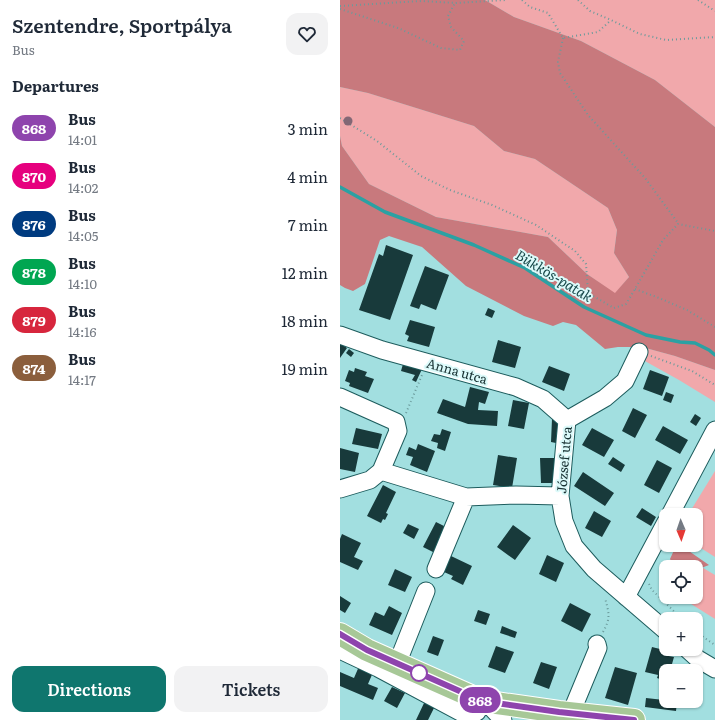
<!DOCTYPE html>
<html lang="en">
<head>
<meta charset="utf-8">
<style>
  body { margin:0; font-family:Literata,serif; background:#f2f2f3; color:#1f2937; height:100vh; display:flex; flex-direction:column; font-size:15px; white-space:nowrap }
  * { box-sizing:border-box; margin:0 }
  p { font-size:13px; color:#747a83 }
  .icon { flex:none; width:22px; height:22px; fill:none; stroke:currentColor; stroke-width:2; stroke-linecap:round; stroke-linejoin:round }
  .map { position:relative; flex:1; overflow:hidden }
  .sheet { display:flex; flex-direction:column; background:#fff; width:340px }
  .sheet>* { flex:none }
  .badge { padding:0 8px; border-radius:13px; font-size:14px; line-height:26px }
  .needle { width:26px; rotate:178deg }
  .tools { position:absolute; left:319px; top:508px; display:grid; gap:8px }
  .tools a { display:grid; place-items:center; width:44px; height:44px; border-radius:8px; background:#fff; box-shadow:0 1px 3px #0004; font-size:20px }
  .map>.badge { position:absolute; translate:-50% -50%; box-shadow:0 0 0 2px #fff }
  h2 { padding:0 12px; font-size:15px; line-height:36px }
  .round { display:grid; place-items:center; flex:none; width:42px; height:42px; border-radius:12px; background:#f2f2f3 }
  .headline { display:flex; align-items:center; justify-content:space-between; height:68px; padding:0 12px }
  h1 { font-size:19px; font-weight:600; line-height:30px }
  .primary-button { display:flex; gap:8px; margin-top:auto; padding:8px 12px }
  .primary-button a { flex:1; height:46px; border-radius:12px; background:#0f766e; color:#fff; font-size:16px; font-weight:600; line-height:46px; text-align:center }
  .primary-button a+a { background:#f2f2f3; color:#1f2937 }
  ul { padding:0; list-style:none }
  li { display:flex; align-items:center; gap:12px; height:48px; padding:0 12px }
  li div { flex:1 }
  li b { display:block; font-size:15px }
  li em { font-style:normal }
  li .badge { min-width:44px; font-weight:700; text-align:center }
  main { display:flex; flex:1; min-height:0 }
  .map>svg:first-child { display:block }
</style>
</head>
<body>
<main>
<section class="sheet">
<div class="headline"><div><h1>Szentendre, Sportpálya</h1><p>Bus</p></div><a class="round"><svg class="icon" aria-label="heart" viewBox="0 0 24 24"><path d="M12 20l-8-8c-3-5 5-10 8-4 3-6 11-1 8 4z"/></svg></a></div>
<h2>Departures</h2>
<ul>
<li><span class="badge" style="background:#8e44ad;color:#fff">868</span><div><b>Bus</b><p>14:01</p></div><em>3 min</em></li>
<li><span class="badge" style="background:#e6007e;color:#fff">870</span><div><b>Bus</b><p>14:02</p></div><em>4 min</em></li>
<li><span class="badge" style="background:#003b80;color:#fff">876</span><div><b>Bus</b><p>14:05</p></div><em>7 min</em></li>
<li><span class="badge" style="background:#00a651;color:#fff">878</span><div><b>Bus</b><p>14:10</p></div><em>12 min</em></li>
<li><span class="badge" style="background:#d7263d;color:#fff">879</span><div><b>Bus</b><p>14:16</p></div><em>18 min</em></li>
<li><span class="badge" style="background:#8b5e3c;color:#fff">874</span><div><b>Bus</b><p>14:17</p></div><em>19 min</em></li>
</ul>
<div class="primary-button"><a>Directions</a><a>Tickets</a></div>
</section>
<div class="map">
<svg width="375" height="720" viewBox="0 0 375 720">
  <rect width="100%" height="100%" fill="#a2dfe0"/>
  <path fill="#f1a8ab" d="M145 0H375V127L315 80 241 41 174 17Z
    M0 87 28 93 134 126 164 151 195 159 268 208 277 230 274 253 289 277 275 294 247 274 208 237 96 217 29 184 2 146 0 136Z
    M302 347 335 356 375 370V402L339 380 303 360Z
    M375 471V557L356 545V515H348Z
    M353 562 375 575V619L340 597H356V567Z"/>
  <path fill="#c8797d" d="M0 0H145L174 17 241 41 315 80 375 127V370L335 356 302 347H278L265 349 236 325 223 322 213 326 184 316 126 286 82 247 49 236 40 240 25 284 13 291 5 288 0 285V136L2 146 29 184 96 217 208 237 247 274 275 293 289 277 274 253 277 230 268 208 195 159 164 151 134 126 28 93 0 87Z
    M343 547 369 565 356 570V567H335L330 559 335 548Z"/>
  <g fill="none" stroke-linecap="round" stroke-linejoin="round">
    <path stroke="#2ba1a3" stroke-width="3.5" d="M0 187 45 212 134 245 185 268 244 307 306 335 340 342 355 343 369 350 375 355"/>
  </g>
  <path fill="#183a3b" d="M46 245 73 255 50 320 19 310 39 254 43 256Z
    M85 266 109 275 96 310 81 304 79 309 70 306Z
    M148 308 155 311 152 318 145 315Z
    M70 320 95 327 89 347 67 341 69 336 65 334Z
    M158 340 181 347 175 368 152 362Z
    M0 343 7 348 0 358Z
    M9 349 14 353 11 357 6 353Z
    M63 364 82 369 76 382 72 380 75 375 61 371Z
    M209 366 230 374 224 391 202 382Z
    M15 368 27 372 25 376 34 379 28 393 9 386 10 383 5 381 9 370 14 372Z
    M310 370 329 377 322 396 303 389Z
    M130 387 149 392 145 404 139 402 138 410 158 411 157 426 128 424 97 413 103 399 125 407Z
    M326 392 334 395 331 403 323 400Z
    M173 400 189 403 184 429 168 426Z
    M293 408 307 415 295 438 282 431Z
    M355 414 361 418 356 426 350 422Z
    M212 419H218L216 443 211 442Z
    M323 426 348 440 340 454 315 440Z
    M16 428 42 434 38 449 12 444Z
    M252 428 274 440 264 457 242 445Z
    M102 429 111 432 105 451 97 448 98 443 91 441 94 434 100 435Z
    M78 444 95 451 87 472 70 465 73 457 66 455 69 447 76 450Z
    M0 448 19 453 15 472 0 469Z
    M158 455 177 458 172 488 153 485Z
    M273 457 285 465 281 472 268 464Z
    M200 458H215V483H201Z
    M317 460 332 468 319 493 304 485Z
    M243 472 274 493 265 506 234 486Z
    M43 485 56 492 46 513 48 514 45 520 43 519 41 523 27 516Z
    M302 508 316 517 311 526 296 517Z
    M254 511 271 521 262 537 245 528Z
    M96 522 110 529 97 554 83 547Z
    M68 524 79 529 74 539 63 533Z
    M173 525 191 538 175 560 157 547Z
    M2 534 21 543 14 557 23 561 18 570 0 562V539Z
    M207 555 224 563 216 582 199 574Z
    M111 556 132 566 123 585 111 579 113 576 104 572Z
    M55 569 72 577 65 592 48 585Z
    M0 596 11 603 5 613 0 610Z
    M230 603 251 614 242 632 221 621Z
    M49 606 62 613 52 635 29 625 35 612 44 616Z
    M138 610 150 614 146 625 134 621Z
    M162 626 177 632 175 638 160 633Z
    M93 636 104 640 98 656 87 652Z
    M156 646 174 652 165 673 148 667Z
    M312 647 324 650 323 655 334 657 330 671H326V681L317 678 318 675 305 672Z
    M201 662 217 667 209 689 193 683Z
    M20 664 34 670 28 684 38 688 33 700 0 686V672L14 678Z
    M275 667 297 673 288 705 265 698Z
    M52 687 65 693 57 708 44 701Z
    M325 695H326V701H337L336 711 305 707 306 698 324 700Z
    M85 701 95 706 88 720H76Z"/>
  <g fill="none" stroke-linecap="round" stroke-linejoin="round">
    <defs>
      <path id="minor" d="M0 335 42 350 176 387 203 399 227 420
        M0 397 56 422 58 431 41 471 30 480 0 489
        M227 420 220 496 224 521 234 546 254 569 326 631
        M227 420 265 398 285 381 299 352
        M41 471 126 497 176 495 220 496
        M330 515 375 430
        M96 569 126 497
        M286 597 326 522
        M347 649 358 659 375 669
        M0 650 38 668 124 714H131L137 712 142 701
        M57 664 86 591
        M146 702 163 720
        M231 713 258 648 257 644"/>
      <path id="major" d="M0 634 27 650 142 701 219 712 294 720"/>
    </defs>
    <use href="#minor" stroke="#1d5c5d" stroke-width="19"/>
    <use href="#major" stroke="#fff" stroke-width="24"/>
    <path stroke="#6b9a9b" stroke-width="2" stroke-dasharray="1 3" stroke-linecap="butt" d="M182 0 190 7 208 13 223 38 258 32 271 20
      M238 0 250 11 271 20 300 34 326 40 375 37
      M358 0 375 11
      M0 6 82 1 115 3 166 0
      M0 9 58 28 101 48 120 50 124 41 111 27 108 16 115 3
      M223 38 218 62 220 73 248 115 305 178 338 223
      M0 118 37 141 81 176 110 190 152 205 196 225 235 251 246 264 248 293 274 308 286 304 295 289 323 240 338 224 375 231
      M295 289 319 298 347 310 375 327
      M311 356 352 371 375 385
      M66 413 82 375
      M309 584 312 590 342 619
      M263 632C271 618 269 613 265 598
      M356 632 375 645"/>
    <use href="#minor" stroke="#fff" stroke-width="17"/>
    <use href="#major" stroke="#a7c897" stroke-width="22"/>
  </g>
  <circle fill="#836775" cx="8" cy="121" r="4.5"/>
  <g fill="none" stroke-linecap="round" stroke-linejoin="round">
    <defs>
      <path id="line" d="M0 634 27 650 142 701 219 712 294 720"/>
    </defs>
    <use href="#line" stroke="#fff" stroke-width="9"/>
    <use href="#line" stroke="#8e44ad" stroke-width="6"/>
  </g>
  <circle fill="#fff" stroke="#8e44ad" stroke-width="2" cx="79" cy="673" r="8"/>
  <g text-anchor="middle" stroke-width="4" stroke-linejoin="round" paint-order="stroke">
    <g font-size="13" fill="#183132" stroke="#dcfafa">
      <text transform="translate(117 371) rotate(16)" y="5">Anna utca</text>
      <text transform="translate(224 460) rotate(-85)" y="5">József utca</text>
    </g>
    <g font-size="14" font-style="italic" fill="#174849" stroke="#dcfafa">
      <text transform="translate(214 276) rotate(31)" y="5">Bükkös-patak</text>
    </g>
  </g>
</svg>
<div class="tools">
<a><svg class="needle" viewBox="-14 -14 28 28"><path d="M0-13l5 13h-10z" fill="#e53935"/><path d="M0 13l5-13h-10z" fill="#747a83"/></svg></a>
<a><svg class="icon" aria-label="locate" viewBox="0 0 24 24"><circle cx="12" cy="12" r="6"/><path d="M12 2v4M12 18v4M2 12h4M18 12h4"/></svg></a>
<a>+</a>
<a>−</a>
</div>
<b class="badge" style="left:140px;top:700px;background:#8e44ad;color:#fff">868</b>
</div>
</main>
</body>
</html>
